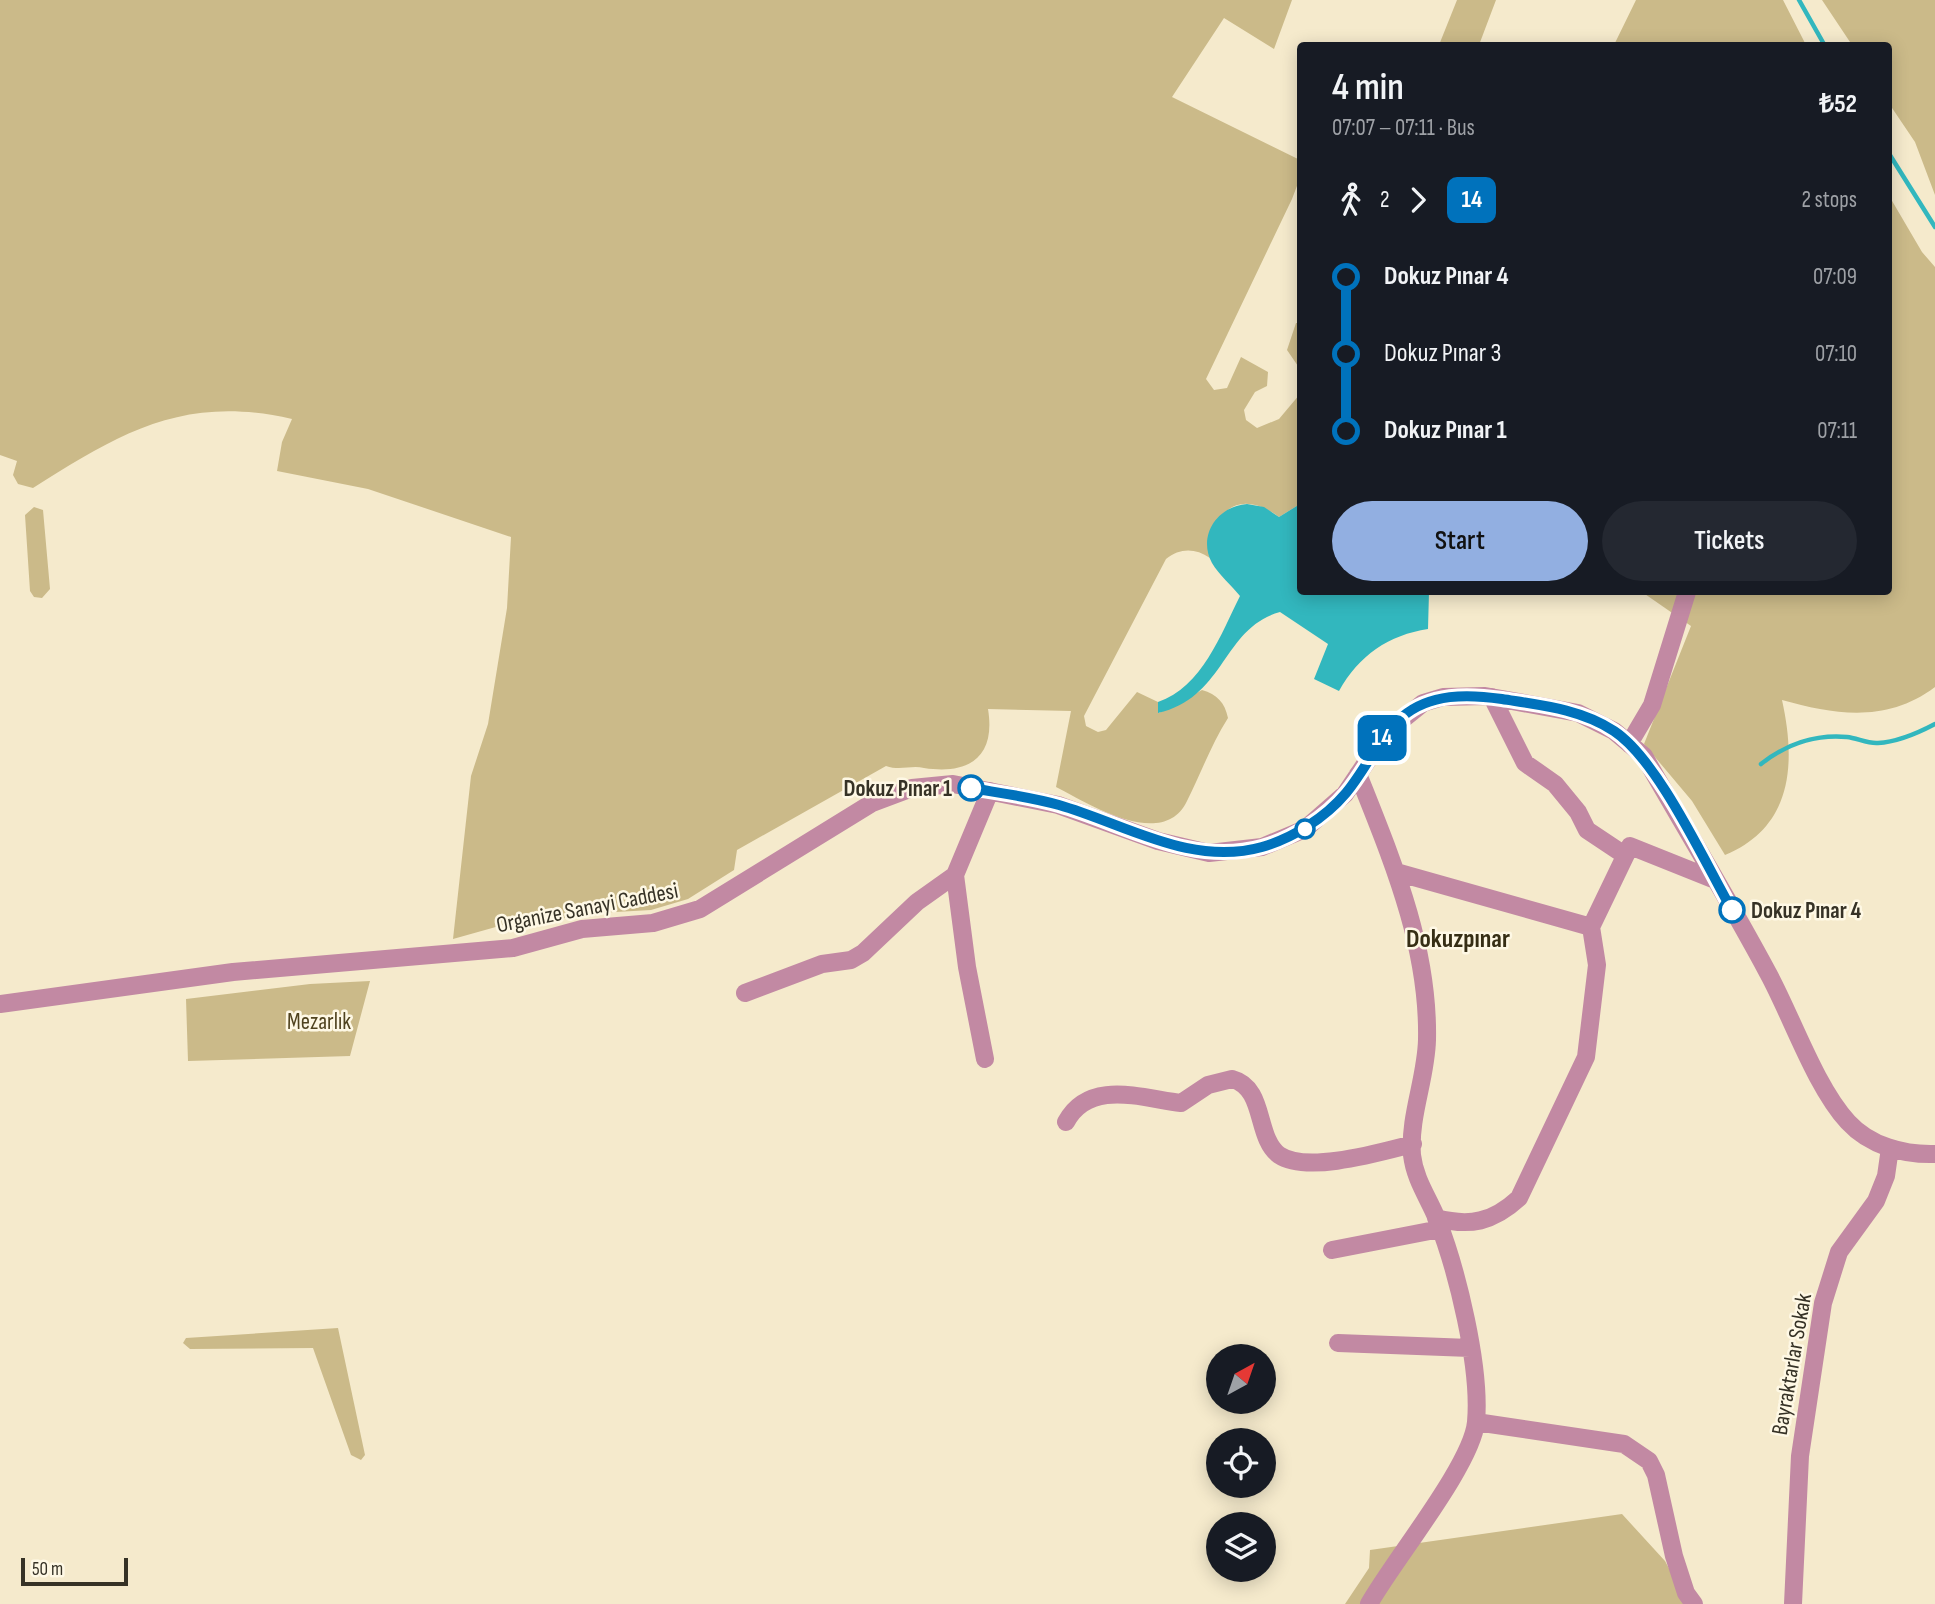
<!DOCTYPE html>
<html lang="en">
<head>
<meta charset="utf-8">
<style>
  body { margin:0; font-family:"Sofia Sans Condensed",sans-serif; background:#242831; color:#f1f3f6; height:100vh; display:flex; flex-direction:column; font-size:26px; white-space:nowrap }
  * { box-sizing:border-box; margin:0 }
  p { font-size:23px; color:#9ea1a6 }
  .icon { flex:none; width:38px; height:38px; fill:none; stroke:currentColor; stroke-width:2; stroke-linecap:round; stroke-linejoin:round }
  .map { position:relative; flex:1; overflow:hidden }
  .sheet { position:absolute; left:1297px; top:42px; width:595px; height:553px; display:flex; flex-direction:column; background:#171b24; border-radius:7px; box-shadow:0 4px 18px #0003 }
  .sheet>* { flex:none }
  .badge { padding:0 14px; border-radius:10px; font-size:24px; line-height:46px }
  .needle { width:46px; rotate:40deg }
  .controls { position:absolute; left:1206px; top:1344px; display:grid; gap:14px }
  .controls a { display:grid; place-items:center; width:70px; height:70px; border-radius:50%; background:#171b24; box-shadow:0 4px 18px #0003; font-size:35px }
  .scale { position:absolute; left:21px; bottom:18px; width:107px; box-sizing:border-box; padding-left:7px; border:4px solid #363226; border-top:0; font-size:19px; line-height:24px; white-space:nowrap; color:#363226; -webkit-text-stroke:5px #fef8e5; paint-order:stroke }
  .map>.badge { position:absolute; translate:-50% -50%; box-shadow:0 0 0 4px #fff }
  .legs { display:flex; align-items:center; gap:10px; height:77px; padding:0 35px; font-size:23px }
  .legs p { margin-inline-start:auto }
  .headline { display:flex; align-items:center; justify-content:space-between; height:119px; padding:0 35px }
  h1 { font-size:38px; font-weight:600; line-height:52px }
  .cta { display:flex; gap:14px; margin-top:auto; padding:14px 35px }
  .cta a { flex:1; height:80px; border-radius:42px; background:#92afe1; color:#111; font-size:28px; font-weight:600; line-height:80px; text-align:center }
  .cta a+a { background:#242831; color:#f1f3f6 }
  ul { padding:0 35px; list-style:none }
  li { display:flex; align-items:center; gap:24px; height:77px; font-size:26px }
  li i { display:grid; place-items:center; width:10px; height:100%; margin:0 9px; background:currentColor }
  li i::after { content:''; width:18px; height:18px; margin:-9px; border:5px solid; border-radius:50%; background:#171b24 }
  li p { margin-inline-start:auto }
  li:first-child i { background:linear-gradient(#0000 50%,currentColor 0) }
  li:last-child i { background:linear-gradient(currentColor 50%,#0000 0) }
  .map>svg:first-child { display:block }
</style>
</head>
<body>
<div class="map">
<svg width="1935" height="1604" viewBox="0 0 1935 1604">
  <rect width="100%" height="100%" fill="#f5eacc"/>
  <path fill="#cbba89" d="M0 0H1292L1274 49 1224 18 1172 97 1300 160V178L1292 199 1206 379 1214 390 1227 388 1241 357 1268 372 1267 386 1255 392 1244 410 1246 420 1257 428 1279 419 1300 394V504L1279 517C1252 497 1225 498 1214 532 1211 541 1208 548 1210 558 1195 548 1180 548 1166 559L1084 716 1086 726 1098 732 1106 730 1137 692 1158 702 1159 713 1202 690C1217 694 1225 703 1228 718 1211 745 1201 773 1187 801 1163 851 1089 804 1056 787L1071 711 988 709C996 757 969 775 924 768 911 765 900 771 886 766L737 850 734 870 688 899 651 910 580 914 539 925 524 919 453 939 471 776 488 724 507 608 511 537 368 489 277 471 282 442 292 419C184 394 120 433 33 488L18 484 13 475 17 461 0 455Z
    M1457 0H1496L1479 45H1439Z
    M1636 0H1783L1806 45H1614Z
    M1822 0H1935V195L1915 142 1888 102V46L1852 45Z
    M1888 194 1922 252 1935 267V687C1887 723 1836 715 1782 700 1796 763 1793 827 1725 855L1692 801 1644 744 1691 626 1642 592H1888Z
    M1296 323H1300V369L1287 350Z
    M34 507 43 510 50 589 42 598 34 597 30 591 25 515Z
    M370 981 350 1056 188 1061 186 999 310 984Z
    M338 1328 365 1455 361 1460 351 1455 313 1348 190 1349 183 1343 186 1338Z
    M1622 1514 1665 1561 1688 1604H1345L1369 1568 1370 1550Z"/>
  <path fill="#32b7be" d="M1247 504 1264 507 1279 517 1300 504V592H1429L1428 629C1389 635 1359 655 1339 691L1314 679 1328 644 1280 612C1222 628 1226 697 1158 713V702C1202 687 1221 634 1240 596 1232 586 1219 575 1212 563 1197 535 1218 506 1247 504Z"/>
  <g fill="none" stroke-linecap="round" stroke-linejoin="round">
    <path stroke="#32b7be" stroke-width="4.5" d="M1799 0 1825 46
      M1888 152 1935 227
      M1761 764C1785 745 1815 734 1847 737 1857 738 1868 744 1878 743 1898 742 1918 733 1935 724"/>
    <path stroke="#c289a3" stroke-width="18" d="M1492 697 1525 763 1555 784 1578 812 1587 830 1623 854
      M1629 744 1652 705 1687 592
      M1358 774C1392 860 1429 946 1427 1040 1426 1079 1409 1116 1412 1155 1415 1180 1428 1197 1437 1219 1457 1270 1481 1367 1476 1422 1472 1465 1393 1561 1369 1604
      M1396 872 1591 927
      M955 875 967 967 985 1059
      M745 993 822 964 851 960 863 953 917 902 955 875 990 791
      M0 1004 233 972 513 948 582 929 653 923 700 909 872 803 912 788 953 784 1058 805 1158 841 1209 853 1262 847 1305 829 1345 794 1386 733 1423 703 1443 697 1485 696 1578 713 1614 731 1644 756C1685 828 1729 900 1768 973 1792 1017 1815 1086 1848 1122 1870 1146 1904 1155 1935 1154
      M1066 1122C1089 1079 1141 1098 1181 1103L1208 1085 1232 1079C1266 1088 1255 1137 1279 1155 1307 1174 1381 1152 1413 1144
      M1436 1218C1470 1227 1493 1222 1519 1198L1586 1057 1597 965 1591 927 1630 846 1715 880
      M1332 1250 1440 1229
      M1338 1343 1470 1348
      M1476 1422 1624 1444 1649 1461 1656 1475 1674 1556 1686 1593 1694 1604
      M1793 1604 1800 1456 1823 1303 1839 1252 1876 1201 1886 1176 1890 1148"/>
  </g>
  <g fill="none" stroke-linecap="round" stroke-linejoin="round">
    <defs>
      <path id="line-1" d="M971 788C1000 793 1031 797 1059 805 1125 824 1191 867 1262 847 1293 838 1325 818 1346 793 1366 769 1378 739 1402 717 1430 693 1468 694 1502 699 1540 705 1581 709 1614 731 1658 760 1704 861 1732 910"/>
    </defs>
    <use href="#line-1" stroke="#fff" stroke-width="16"/>
    <use href="#line-1" stroke="#0072bc" stroke-width="10"/>
  </g>
  <g fill="#fff" stroke="#0072bc" stroke-width="3.5">
    <circle cx="971" cy="788" r="12"/>
    <circle cx="1305" cy="829" r="9"/>
    <circle cx="1732" cy="910" r="12"/>
  </g>
  <g text-anchor="middle" stroke-width="5" stroke-linejoin="round" paint-order="stroke">
    <g font-size="23" font-weight="bold" fill="#363226" stroke="#fef8e5" text-anchor="end">
      <text x="952" y="796">Dokuz Pınar 1</text>
      <text x="1751" y="918" text-anchor="start">Dokuz Pınar 4</text>
    </g>
    <g font-size="23" fill="#363226" stroke="#fef8e5">
      <text transform="translate(587 907) rotate(-11)" y="8">Organize Sanayi Caddesi</text>
      <text transform="translate(1791 1364) rotate(-80)" y="8">Bayraktarlar Sokak</text>
    </g>
    <g font-size="23" fill="#50431f" stroke="#fef8e5">
      <text x="319" y="1029">Mezarlık</text>
    </g>
    <g font-size="26" font-weight="bold" fill="#362e15" stroke="#fef8e5">
      <text x="1458" y="947">Dokuzpınar</text>
    </g>
  </g>
</svg>
<div class="controls">
<a><svg class="needle" viewBox="-14 -14 28 28"><path d="M0-13l5 13h-10z" fill="#e53935"/><path d="M0 13l5-13h-10z" fill="#9ea1a6"/></svg></a>
<a><svg class="icon" aria-label="locate" viewBox="0 0 24 24"><circle cx="12" cy="12" r="6"/><path d="M12 2v4M12 18v4M2 12h4M18 12h4"/></svg></a>
<a><svg class="icon" aria-label="layers" viewBox="0 0 24 24"><path d="M12 4l9 5-9 5-9-5zM3 14l9 5 9-5"/></svg></a>
</div>
<div class="scale">50 m</div>
<b class="badge" style="left:1382px;top:738px;background:#0072bc;color:#fff">14</b>
<section class="sheet">
<div class="headline"><div><h1>4 min</h1><p>07:07 – 07:11 · Bus</p></div><b>₺52</b></div>
<div class="legs"><svg class="icon" aria-label="walk" viewBox="0 0 24 24"><circle cx="13" cy="4" r="2"/><path d="M13 8l-2 6 4 7M11 14l-3 7M7 12l3-4h3l4 4"/></svg>2<svg class="icon" aria-label="forward" viewBox="0 0 24 24"><path d="M9 5l7 7-7 7"/></svg><b class="badge" style="background:#0072bc;color:#fff">14</b><p>2 stops</p></div>
<ul>
<li><i style="color:#0072bc"></i><b>Dokuz Pınar 4</b><p>07:09</p></li>
<li><i style="color:#0072bc"></i><span>Dokuz Pınar 3</span><p>07:10</p></li>
<li><i style="color:#0072bc"></i><b>Dokuz Pınar 1</b><p>07:11</p></li>
</ul>
<div class="cta"><a>Start</a><a>Tickets</a></div>
</section>
</div>
</body>
</html>
